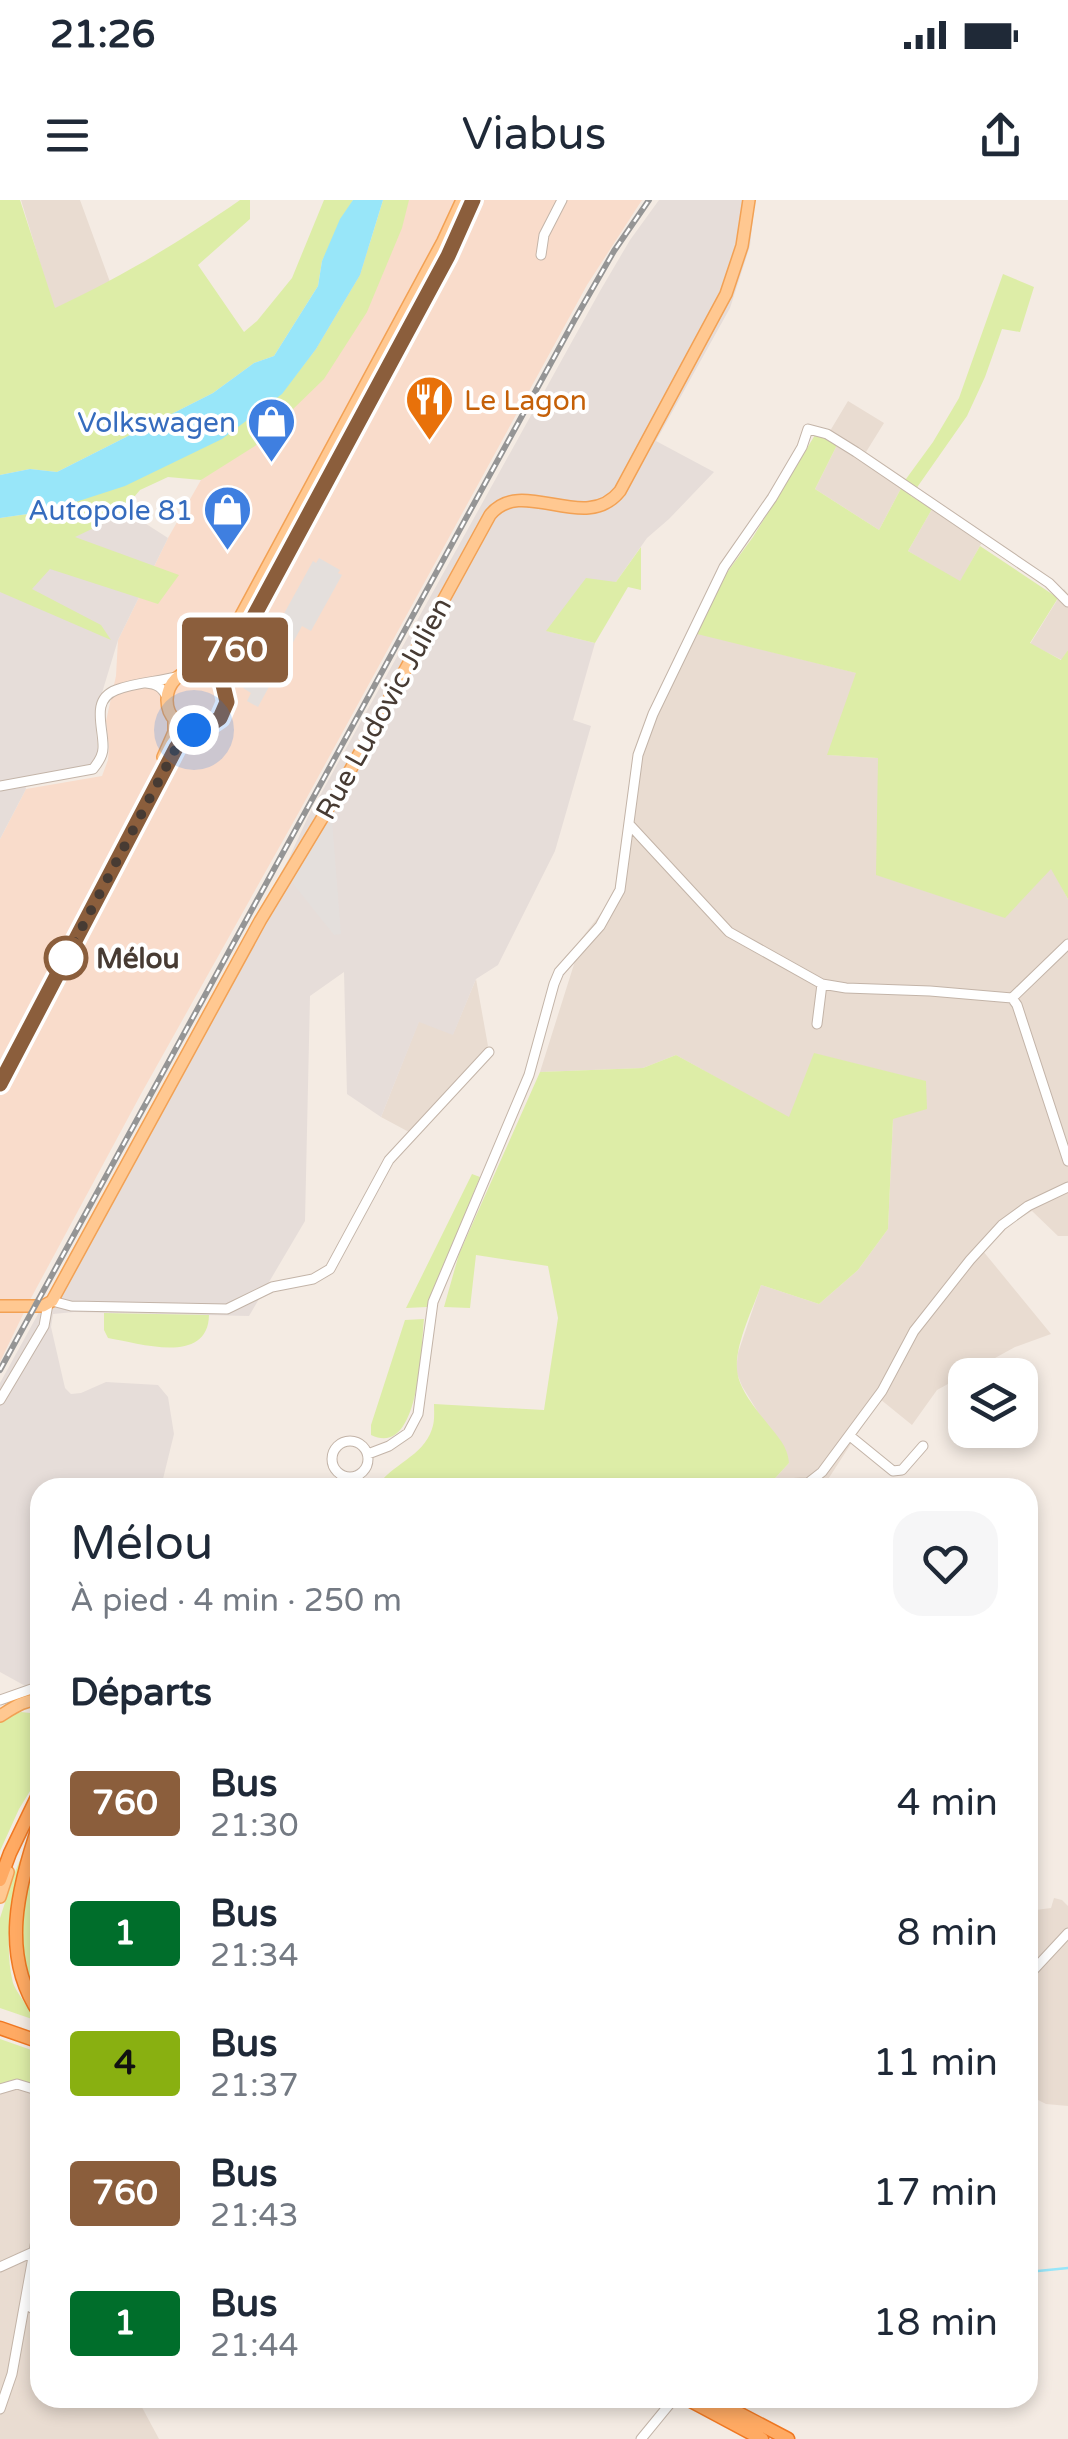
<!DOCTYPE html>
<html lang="fr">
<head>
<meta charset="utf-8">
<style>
  body { margin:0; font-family:"Varela Round",sans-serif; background:#f6f6f7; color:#1f2937; height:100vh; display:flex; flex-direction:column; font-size:38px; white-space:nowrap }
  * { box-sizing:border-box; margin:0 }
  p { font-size:32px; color:#747a83 }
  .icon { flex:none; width:55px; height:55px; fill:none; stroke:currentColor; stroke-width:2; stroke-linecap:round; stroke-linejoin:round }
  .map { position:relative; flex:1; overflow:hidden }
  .side { position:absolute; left:30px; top:1278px; width:1008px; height:930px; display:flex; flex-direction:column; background:#fff; border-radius:30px; box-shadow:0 5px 15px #0003 }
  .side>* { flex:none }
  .badge { padding:0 20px; border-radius:8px; font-size:35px; line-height:65px }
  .buttons { position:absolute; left:948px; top:1158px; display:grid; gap:20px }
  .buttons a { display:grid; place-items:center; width:90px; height:90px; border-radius:20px; background:#fff; box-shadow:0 5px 15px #0003; font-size:50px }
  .you { position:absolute; width:50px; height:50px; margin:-25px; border:8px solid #fff; border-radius:50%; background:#1a73e8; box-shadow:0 0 0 15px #1a73e833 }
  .map>.badge { position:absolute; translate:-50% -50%; box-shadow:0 0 0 5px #fff }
  h2 { padding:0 40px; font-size:38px; line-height:90px }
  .round { display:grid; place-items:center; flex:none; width:105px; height:105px; border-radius:30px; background:#f6f6f7 }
  .summary { display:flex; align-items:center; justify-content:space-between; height:170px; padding:0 40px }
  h1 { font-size:48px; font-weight:600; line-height:75px }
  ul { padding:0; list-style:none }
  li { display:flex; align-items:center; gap:30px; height:130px; padding:0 40px }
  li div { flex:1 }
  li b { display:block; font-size:38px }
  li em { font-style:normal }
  li .badge { min-width:110px; font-weight:700; text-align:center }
  .status { display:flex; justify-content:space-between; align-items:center; height:70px; padding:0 50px; background:#fff; direction:ltr }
  .status svg { height:28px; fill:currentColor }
  header { display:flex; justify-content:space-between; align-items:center; height:130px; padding:0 40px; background:#fff; font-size:45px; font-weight:600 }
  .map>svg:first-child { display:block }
</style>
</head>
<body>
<div class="status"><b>21:26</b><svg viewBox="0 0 49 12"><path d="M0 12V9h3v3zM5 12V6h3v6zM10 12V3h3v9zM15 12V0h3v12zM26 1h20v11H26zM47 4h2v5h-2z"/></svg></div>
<header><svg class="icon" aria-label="menu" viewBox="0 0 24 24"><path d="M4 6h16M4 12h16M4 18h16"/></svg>Viabus<svg class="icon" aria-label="share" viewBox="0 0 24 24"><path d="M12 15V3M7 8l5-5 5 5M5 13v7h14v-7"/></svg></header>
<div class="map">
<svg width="1068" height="2239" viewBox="0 0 1068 2239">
  <rect width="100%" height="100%" fill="#f4ebe3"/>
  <path fill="#e9dcd1" d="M21 0H80L110 82 54 109Z
    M848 201 884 223 866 252 906 279 879 330 815 289 837 245 830 231Z
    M936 302 986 335 960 382 908 351Z
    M1064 389 1068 394V450L1062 460 1030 444Z
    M692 432 857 473 828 555 878 558 1052 669 1068 699V1036H1058L1032 1011 1006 1027 983 1051 1051 1134 1015 1147 937 1190 912 1225 880 1199 823 1287H767L789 1263 742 1186 736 1171 738 1153 761 1085 819 1104 858 1070 888 1029 893 919 789 918 676 855 643 868 540 872 575 761 571 752 605 708 615 687 632 563 639 536 674 458Z
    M476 779 488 846 409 932 381 917 419 821 453 834Z
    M1054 1698 1062 1700 1068 1706V1906L1046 1904 1028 1895V1711L1051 1708Z
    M17 1874 40 1887V2198H137L159 2239H0V1883Z"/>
  <path fill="#f9dccb" d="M394 0H642L587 85 299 612 141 894 30 1100 0 1162V639L26 589 102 576 108 560 109 547 106 521 116 476 118 440 168 338 201 280 276 217Z"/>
  <path fill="#e6ddd9" d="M659 0H755L750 46 730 108 656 241 714 272 669 319 647 338 616 382 547 431 595 443 573 520 591 526 555 651 498 765 476 779 453 835 419 822 381 917 347 894 344 772 310 796 305 1021 249 1116 74 1112 53 1114 51 1127 65 1188 71 1194 81 1193 106 1182 158 1185 168 1197 174 1234 161 1287 40 1288V1478L29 1488 0 1472V1183L289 658 308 617 600 91 630 40Z
    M109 300 168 338 118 440 95 516 98 555 90 567 24 578 26 589 0 639V328Z"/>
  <path fill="#ddeda7" d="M0 0H20L55 108C123 76 178 43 240 0H250V19L198 65 244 132 257 121 292 78 324 0H353L322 61 318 86 274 156 254 163 213 193 57 272 30 269 0 275Z
    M383 0H409L402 28 367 112 324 179 255 246 201 280 168 277 140 290 117 317 75 337 179 375 158 404 50 369 32 389 101 425 111 440 0 392V318L48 311 281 194 316 149 360 75Z
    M1003 74 1034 87 1020 132 1002 129 985 177 967 216 911 296 932 309 908 351 960 381 980 346 1058 398 1030 443 1061 460 1068 450V699L1051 669 1005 718 876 675 878 558 827 555 856 473 697 434 720 382 753 337 815 235 822 236 837 245 815 289 879 330 906 279 933 242 959 198Z
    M641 347V390L628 387 595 443 546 431 586 378 616 382Z
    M814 853 926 881 927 909 893 919 888 1029 858 1070 819 1104 761 1085C753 1109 735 1144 737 1169 738 1188 755 1208 767 1223 777 1236 788 1246 789 1263L767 1287 376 1288C391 1264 423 1257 432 1229 435 1221 434 1211 434 1204L544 1210 558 1118 548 1066 476 1055 470 1108 444 1107 459 1054 540 872 643 868 676 855 789 917Z
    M472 974 480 977 427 1107 406 1108Z
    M104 1113 209 1115C208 1166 139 1143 108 1138L104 1130Z
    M424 1119C421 1146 420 1259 371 1235V1225L405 1120Z
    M21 1512 40 1514V1575L19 1609 0 1651V1520Z
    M37 1619C19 1670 0 1730 13 1783 18 1795 27 1805 34 1816L32 1819 0 1808V1718L15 1672Z
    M40 1642V1810L21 1778 18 1705Z
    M0 1839 40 1853V1887L11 1880 0 1885Z"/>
  <path fill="#e4dfdc" d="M319 358 340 370 338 373 342 375 311 431 302 426 258 507 247 501 251 493 243 488 313 361 316 363Z
    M332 620 341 734 334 735 291 681 324 627Z"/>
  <path fill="#98e6f9" d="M353 0H383L360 75 316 149 282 194 222 239 125 286 48 311 0 318V275L30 269 57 272 213 193 254 163 274 156 318 86 322 61 340 19Z"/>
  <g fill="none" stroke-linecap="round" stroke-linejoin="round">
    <path stroke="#98e6f9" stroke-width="2.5" d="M1028 2072 1068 2068"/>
    <defs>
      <path id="minor" d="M541 55 544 35 562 0
        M146 483C157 484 162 487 167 497
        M0 586 93 569C98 563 103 556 103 548 104 528 90 500 116 490 136 482 159 482 179 476
        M629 624 729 732 822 784 846 788 930 791 1012 798 1017 805 1068 961
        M1012 798 1068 744
        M817 824 822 784
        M52 1101 71 1106 227 1109 272 1087 313 1079 330 1069 389 960 489 852
        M0 1200 44 1126 48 1104
        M850 1236 893 1271 902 1270 923 1246
        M332 1259a18 18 0 1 1 36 0a18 18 0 1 1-36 0Z
        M368 1254 389 1246 408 1233 418 1214 433 1102 529 875 554 784 559 772 600 726 620 690 638 555 653 514 724 367 772 298 802 247 808 229 827 234 856 252 1049 383 1068 402
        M775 1288 779 1284 808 1283 822 1272 882 1191 914 1131 970 1060 1002 1025 1028 1006 1068 987
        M0 1500 40 1486
        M1028 1776 1068 1733
        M0 1889 17 1884 40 1891
        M0 2067 33 2052
        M27 2098 30 2107 40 2113
        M0 2209 12 2174 40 2018
        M641 2239 673 2200"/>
      <path id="major" d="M202 470 213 463 225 445 443 41 462 0
        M167 500a30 30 0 1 1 60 0a30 30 0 1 1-60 0Z
        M223 485 226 468 448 56 473 0
        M163 557 174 532V519
        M0 884 176 548 184 537 194 530
        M0 1106H43L52 1101 260 721 341 587 490 315C522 275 585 335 620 291L726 94 742 46 749 0
        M0 1516C13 1508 25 1499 40 1500
        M0 1697 8 1672"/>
      <path id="highway" d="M40 1622C17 1688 0 1756 40 1814
        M0 1680 10 1653 40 1591
        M0 1828 40 1842
        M685 2198 762 2239
        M710 2198 788 2239"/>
    </defs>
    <use href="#minor" stroke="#c3b4a8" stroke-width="11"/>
    <use href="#major" stroke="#f2a154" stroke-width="14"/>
    <use href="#highway" stroke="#f07822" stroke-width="15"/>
    <use href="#minor" stroke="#fff" stroke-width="9"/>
    <use href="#major" stroke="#ffc891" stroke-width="11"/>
    <use href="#highway" stroke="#ffaa63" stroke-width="12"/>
    <defs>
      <path id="rail" d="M0 1170 575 119 614 51 649 0"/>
    </defs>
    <use href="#rail" stroke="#959595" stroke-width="6"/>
    <use href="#rail" stroke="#fff" stroke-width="2.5" stroke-dasharray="8" stroke-linecap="butt"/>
  </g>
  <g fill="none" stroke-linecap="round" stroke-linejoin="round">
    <defs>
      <path id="line" d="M0 884 176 548 184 537 194 530 204 529 220 518 227 502 223 485 226 468 448 56 473 0"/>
    </defs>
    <use href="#line" stroke="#fff" stroke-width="22"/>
    <use href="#line" stroke="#8b5e3c" stroke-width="15"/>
    <path stroke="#473b33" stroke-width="10" stroke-dasharray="0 18" d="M66 758 176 548 184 537 194 530"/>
  </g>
  <defs>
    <symbol id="restaurant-pin" viewBox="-11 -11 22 30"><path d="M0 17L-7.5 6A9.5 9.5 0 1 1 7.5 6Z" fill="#e8710a" stroke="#fff"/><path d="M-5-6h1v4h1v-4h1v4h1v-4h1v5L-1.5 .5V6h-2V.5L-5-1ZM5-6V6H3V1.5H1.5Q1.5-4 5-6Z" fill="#fff"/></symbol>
    <symbol id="shop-pin" viewBox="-11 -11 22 30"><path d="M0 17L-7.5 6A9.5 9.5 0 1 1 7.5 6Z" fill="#3f7fe0" stroke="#fff"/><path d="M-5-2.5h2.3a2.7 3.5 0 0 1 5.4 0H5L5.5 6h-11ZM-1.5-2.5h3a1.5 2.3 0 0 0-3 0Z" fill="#fff"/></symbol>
  </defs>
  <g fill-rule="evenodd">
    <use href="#restaurant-pin" x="402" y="172" width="55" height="75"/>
    <use href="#shop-pin" x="244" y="194" width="55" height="75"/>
    <use href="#shop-pin" x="200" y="282" width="55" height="75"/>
  </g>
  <circle fill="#fff" stroke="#8b5e3c" stroke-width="5" cx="66" cy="758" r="20"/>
  <g text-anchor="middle" stroke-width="8" stroke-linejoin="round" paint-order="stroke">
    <g font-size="28" fill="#c56008" stroke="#fff" text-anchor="start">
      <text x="464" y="210">Le Lagon</text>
    </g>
    <g font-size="28" fill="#366cbe" stroke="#fff" text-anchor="end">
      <text x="236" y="232">Volkswagen</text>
      <text x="193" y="320">Autopole 81</text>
    </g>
    <g font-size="28" fill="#473b33" stroke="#fff">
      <text transform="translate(383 508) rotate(-61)" y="10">Rue Ludovic Julien</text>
    </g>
    <g font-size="28" font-weight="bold" fill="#473b33" stroke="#fff" text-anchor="start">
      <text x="96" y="768">Mélou</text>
    </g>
  </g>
</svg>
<div class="buttons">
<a><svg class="icon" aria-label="layers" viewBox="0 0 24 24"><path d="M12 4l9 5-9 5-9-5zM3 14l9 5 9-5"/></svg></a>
</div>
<div class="you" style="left:194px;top:530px"></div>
<b class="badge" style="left:235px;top:450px;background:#8b5e3c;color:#fff">760</b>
<section class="side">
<div class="summary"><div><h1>Mélou</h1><p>À pied · 4 min · 250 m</p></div><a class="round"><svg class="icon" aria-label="heart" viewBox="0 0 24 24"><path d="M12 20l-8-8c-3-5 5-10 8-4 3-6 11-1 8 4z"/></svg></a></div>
<h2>Départs</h2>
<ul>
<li><span class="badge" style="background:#8b5e3c;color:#fff">760</span><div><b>Bus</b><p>21:30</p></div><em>4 min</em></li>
<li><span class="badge" style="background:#006e2b;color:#fff">1</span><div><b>Bus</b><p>21:34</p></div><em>8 min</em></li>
<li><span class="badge" style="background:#89b011;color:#111">4</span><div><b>Bus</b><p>21:37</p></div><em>11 min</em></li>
<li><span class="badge" style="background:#8b5e3c;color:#fff">760</span><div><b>Bus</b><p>21:43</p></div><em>17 min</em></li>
<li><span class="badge" style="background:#006e2b;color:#fff">1</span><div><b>Bus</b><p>21:44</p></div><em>18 min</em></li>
</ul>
</section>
</div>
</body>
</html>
